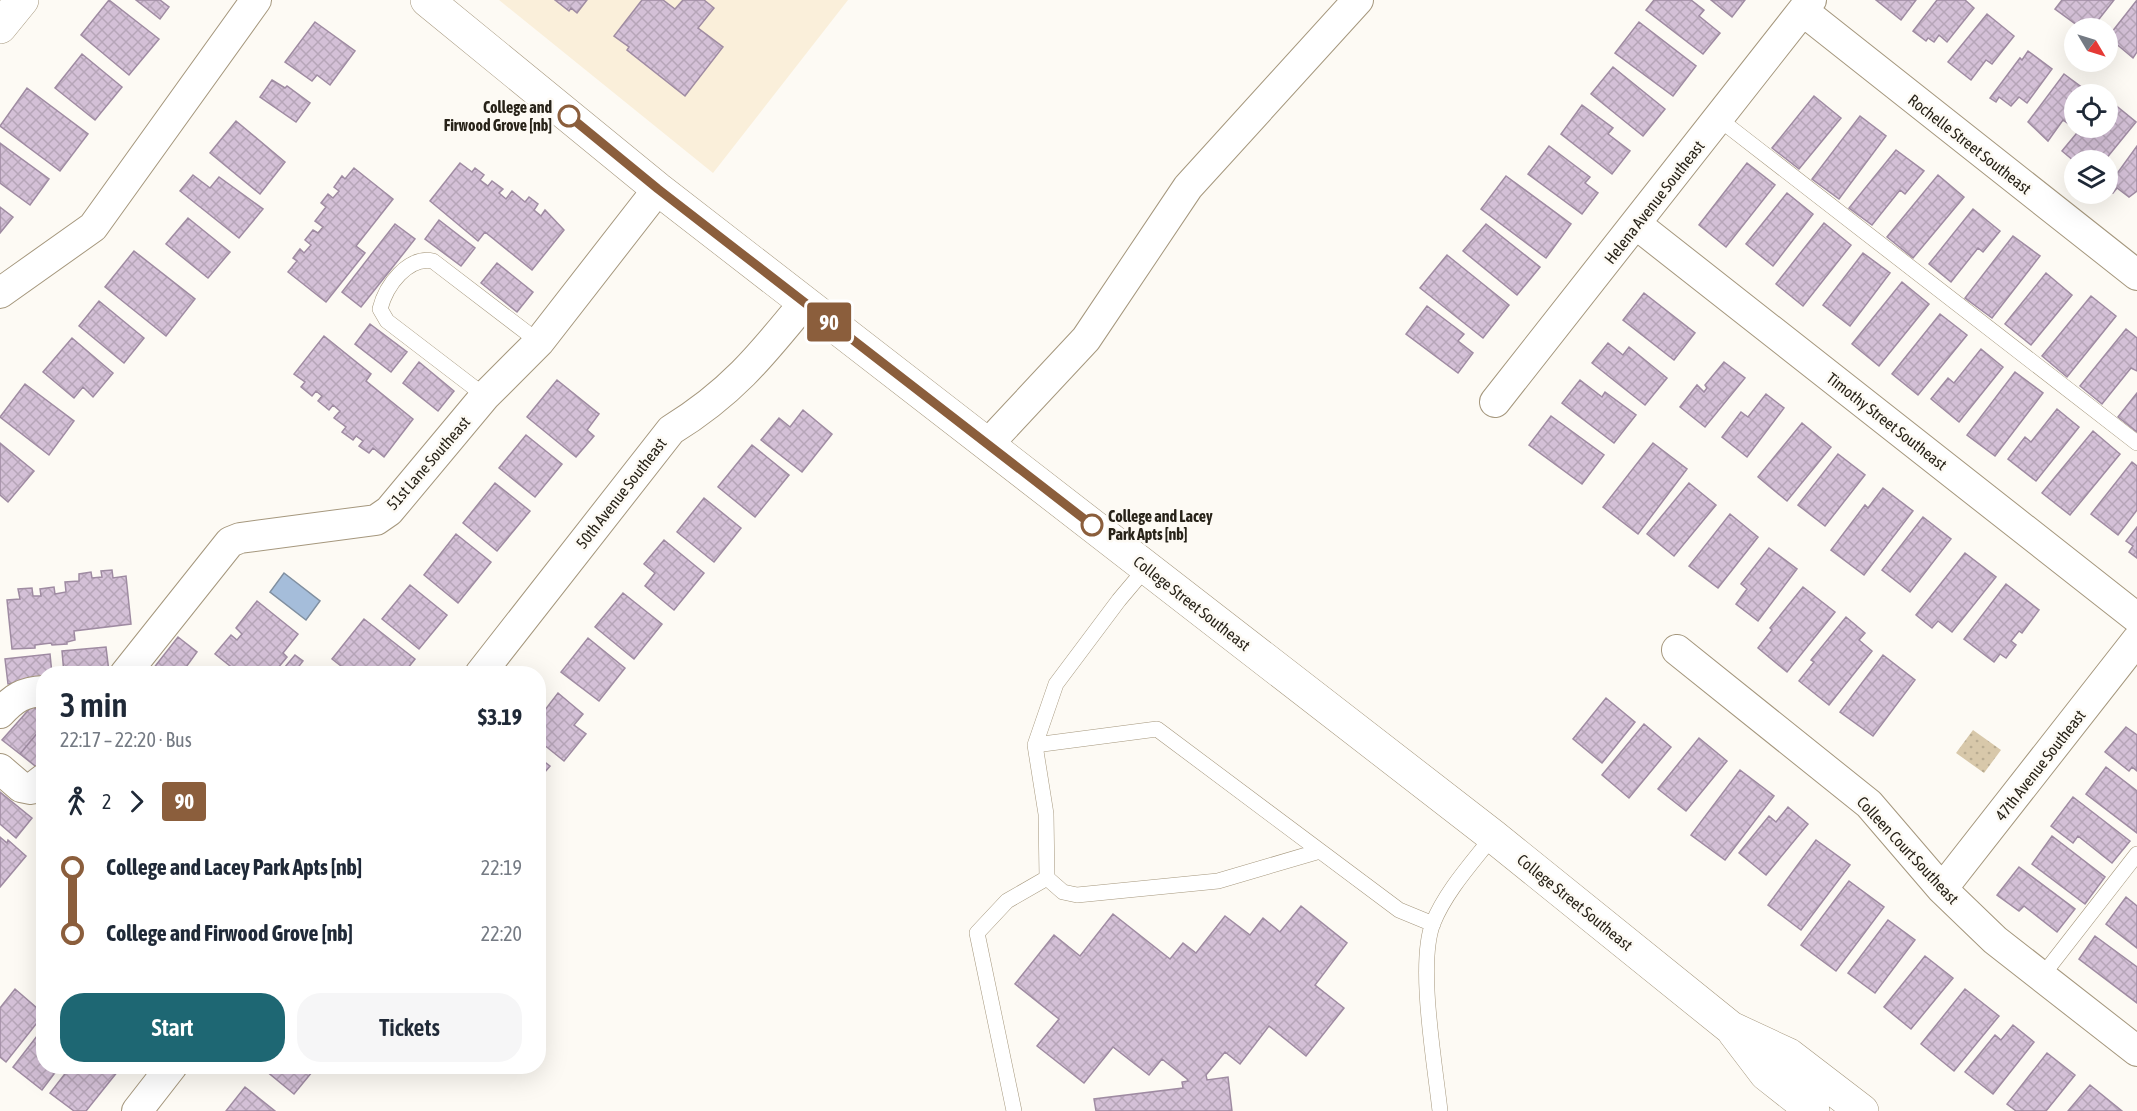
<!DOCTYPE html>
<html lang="en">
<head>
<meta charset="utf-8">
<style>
  body { margin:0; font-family:"Asap Condensed",sans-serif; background:#f6f6f7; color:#1f2937; height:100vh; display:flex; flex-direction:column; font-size:22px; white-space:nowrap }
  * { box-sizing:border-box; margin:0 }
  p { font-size:20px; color:#747a83 }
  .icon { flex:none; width:33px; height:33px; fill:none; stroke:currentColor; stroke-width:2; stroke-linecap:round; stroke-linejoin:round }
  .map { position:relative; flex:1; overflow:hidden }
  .sheet { position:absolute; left:36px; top:666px; width:510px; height:408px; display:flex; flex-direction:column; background:#fff; border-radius:24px; box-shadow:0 6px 24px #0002 }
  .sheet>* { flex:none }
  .badge { padding:0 12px; border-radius:4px; font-size:21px; line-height:39px }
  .needle { width:39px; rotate:128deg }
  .controls { position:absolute; left:2064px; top:18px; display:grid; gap:12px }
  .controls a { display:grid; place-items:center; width:54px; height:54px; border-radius:50%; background:#fff; box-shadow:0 6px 24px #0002; font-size:30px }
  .map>.badge { position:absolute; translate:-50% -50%; box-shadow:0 0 0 3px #fff }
  .legs { display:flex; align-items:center; gap:9px; height:66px; padding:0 24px; font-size:20px }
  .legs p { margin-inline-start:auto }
  .head { display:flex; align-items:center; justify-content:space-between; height:102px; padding:0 24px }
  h1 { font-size:33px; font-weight:600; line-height:45px }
  .cta { display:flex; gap:12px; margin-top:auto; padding:12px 24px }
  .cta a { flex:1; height:69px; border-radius:24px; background:#1e6773; color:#fff; font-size:24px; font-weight:600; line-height:69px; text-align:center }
  .cta a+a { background:#f6f6f7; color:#1f2937 }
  ul { padding:0 24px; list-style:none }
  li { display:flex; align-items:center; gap:21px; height:66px; font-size:22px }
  li i { display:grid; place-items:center; width:9px; height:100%; margin:0 8px; background:currentColor }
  li i::after { content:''; width:15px; height:15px; margin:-8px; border:4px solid; border-radius:50%; background:#fff }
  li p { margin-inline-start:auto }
  li:first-child i { background:linear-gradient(#0000 50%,currentColor 0) }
  li:last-child i { background:linear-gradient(currentColor 50%,#0000 0) }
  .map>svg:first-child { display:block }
</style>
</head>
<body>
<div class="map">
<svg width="2137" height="1111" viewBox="0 0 2137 1111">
  <defs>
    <pattern id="park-dots" width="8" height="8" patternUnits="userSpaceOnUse" patternTransform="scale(1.5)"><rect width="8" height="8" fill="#d8c8aa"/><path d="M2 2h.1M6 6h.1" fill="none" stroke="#b9ac92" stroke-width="1.8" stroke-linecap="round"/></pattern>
    <pattern id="building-cross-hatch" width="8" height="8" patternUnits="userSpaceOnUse" patternTransform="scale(1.5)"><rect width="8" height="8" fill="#d4c0d7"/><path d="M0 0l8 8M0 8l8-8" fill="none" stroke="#b6a5b8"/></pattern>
  </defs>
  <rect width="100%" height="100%" fill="#fdfaf4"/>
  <path fill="#faefda" d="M499 0H848L713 173Z"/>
  <path fill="url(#park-dots)" d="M1973 730 2001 750 1984 773 1956 753Z"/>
  <path fill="#a5bdda" stroke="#808fa0" stroke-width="1.5" d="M284 573 320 601 306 620 270 592Z"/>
  <path fill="url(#building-cross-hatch)" stroke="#9f8ba2" stroke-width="1.5" d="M109 0 159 39 129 75 81 35Z
    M136 0H160L169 7 160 19Z
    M555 0H587L577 13 571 8 569 11Z
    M642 0H663L675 9 683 0H704L714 8 698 28 723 47 685 96 627 50 629 47 614 36Z
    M1654 0H1691L1704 10 1699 16 1720 33 1703 54 1646 10Z
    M1711 0H1745L1732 17Z
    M1876 0H1916L1901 20Z
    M1937 0H1965L1974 8 1947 42 1939 35 1934 42 1928 38 1926 41 1913 31Z
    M2062 0H2114L2092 28H2081L2055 9Z
    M2137 0V52L2133 58 2108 37Z
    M1987 14 2014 36 1992 64 1986 60 1971 80 1948 62Z
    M315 22 355 51 330 85 317 75 312 81 285 62Z
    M1639 22 1696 66 1673 96 1615 53Z
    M2028 51 2052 69 2027 103 2019 97 2011 106 1999 97 1996 102 1990 98 2020 58 2022 60Z
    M82 54 122 87 95 120 55 88Z
    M1613 67 1665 109 1643 136 1591 94Z
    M2064 74 2091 94H2074V120L2070 125 2063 120 2048 141 2028 122Z
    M272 80 285 88 287 86 310 103 296 122 260 97Z
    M27 88 88 134 60 171 0 126Z
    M1814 96 1841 118 1799 169 1772 148Z
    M2108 99 2136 122 2105 160 2074 161 2062 151 2081 128H2108Z
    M1582 105 1613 128 1608 134 1630 151 1612 174 1561 134Z
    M1860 116 1886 136 1839 199 1812 179Z
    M236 121 285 162 260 194 210 153Z
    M0 143 49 179 30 205 0 183Z
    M1549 146 1590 177 1585 183 1598 193 1582 214 1528 174Z
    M2137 146V191L2129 197 2117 188 2113 193 2108 186Z
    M1896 150 1924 171 1905 194 1900 190 1872 225 1849 208Z
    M460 163 472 172 475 168 484 175 480 180 488 186 492 181 503 189 499 193 506 199 512 191 525 202 529 197 538 204 534 210 541 216 545 210 564 230 532 270 485 232 478 241 430 201Z
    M1747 163 1775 185 1726 247 1699 225Z
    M354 168 393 199 356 246 365 253 326 302 288 272 297 261 293 258 300 249 304 253 311 245 305 240 313 230 318 233 323 227 315 221 326 207 321 203 328 194 333 198 339 191 334 187 342 176 345 179Z
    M193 175 210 188 219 177 263 209 239 238 180 191Z
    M1938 175 1964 197 1913 258 1887 237Z
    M1506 176 1571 224 1546 258 1481 209Z
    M1787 193 1813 214 1773 266 1746 244Z
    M0 207 13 217 0 233Z
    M1973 209 2000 231 1983 252 1978 248 1951 282 1929 264Z
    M188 218 230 252 208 278 166 244Z
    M439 220 475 248 461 266 425 239Z
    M1824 223 1851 245 1803 306 1776 284Z
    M395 224 415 239 361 307 342 292Z
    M1486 224 1540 267 1517 295 1463 251Z
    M2013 236 2040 256 1992 318 1965 298Z
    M134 251 195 299 166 336 105 287Z
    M1863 253 1890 273 1850 326 1823 305Z
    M1447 255 1509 305 1483 338 1420 288Z
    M497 263 533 292 517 312 481 283Z
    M2046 273 2072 295 2031 345 2005 324Z
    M1902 282 1929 304 1879 366 1852 344Z
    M1644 293 1695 333 1674 360 1623 320Z
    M2091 296 2116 316 2067 377 2042 356Z
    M99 301 144 338 124 363 79 326Z
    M1427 306 1464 334 1458 341 1473 353 1458 373 1406 334Z
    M1940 314 1967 335 1918 395 1892 374Z
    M370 324 407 352 391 372 355 344Z
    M2126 329 2137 338V371L2131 368 2102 404 2080 386Z
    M324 336 371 374 366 381 413 419 384 457 373 448 369 453 359 446 363 441 356 436 353 440 342 432 346 427 334 418 340 411 333 405 329 410 318 401 322 396 316 391 312 396 301 387 305 382 294 374Z
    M72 338 113 373 93 397 83 387 74 398 43 372Z
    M1608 343 1623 355 1629 347 1667 378 1645 405 1592 363Z
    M1981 349 2003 367 1959 422 1931 399 1948 378 1954 383Z
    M419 362 454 391 438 411 403 383Z
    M1724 362 1745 378 1705 427 1680 407 1697 385 1704 392 1707 388 1705 385Z
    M2015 372 2043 393 1995 456 1967 435Z
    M557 380 599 414 587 430 594 436 576 457 527 417Z
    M1580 380 1602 397 1605 392 1636 415 1614 443 1562 403Z
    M25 384 74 421 49 455 0 417Z
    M2137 393V432L2118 417Z
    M1766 394 1784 408 1747 457 1722 437 1741 412 1748 417Z
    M2057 409 2079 427 2036 481 2008 459 2025 437 2031 442Z
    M803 410 832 434 802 472 761 440 779 418 790 427Z
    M1551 416 1604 455 1582 484 1529 445Z
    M1802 423 1831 447 1787 501 1758 477Z
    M2093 431 2120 454 2070 515 2042 493Z
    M526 435 562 464 535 497 499 468Z
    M0 443 34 471 8 502 0 495Z
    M1653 443 1687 469 1638 534 1603 507Z
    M752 445 789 475 755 517 718 487Z
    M1838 454 1865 475 1825 526 1798 505Z
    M2132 462 2137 466V510L2118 535 2091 514Z
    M495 483 530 511 497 551 463 523Z
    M1689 483 1716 505 1674 556 1647 534Z
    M1883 488 1913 511 1864 575 1831 550 1865 505 1868 508Z
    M704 498 741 528 714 562 677 532Z
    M1730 514 1758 537 1718 588 1689 566Z
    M1923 517 1951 539 1910 592 1882 570Z
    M2137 527V558L2129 552 2133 546 2126 541Z
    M456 534 491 562 458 603 424 575Z
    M664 540 704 573 674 610 645 586 655 573 644 564Z
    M1769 548 1797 569 1758 621 1736 604 1747 589 1741 584Z
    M1965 553 1996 577 1952 632 1938 621 1932 628 1916 615Z
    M112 570 113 578 126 576 131 624 74 631 75 640 67 642V644L52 645 51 643 35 645V648L12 649 7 600 20 599 18 589 32 588 33 596H41L40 589 54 587 55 594 66 592 65 582 79 581V574L91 572 92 578 102 577 101 571Z
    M2006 584 2039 610 2022 633 2019 631 2011 641 2016 645 2006 658 2000 654 1994 662 1964 639Z
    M410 585 447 615 419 649 382 619Z
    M1803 587 1835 612 1787 672 1758 648 1772 630 1770 628Z
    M623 593 662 624 634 659 595 627Z
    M257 601 298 634 283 653 287 657 273 674H240L215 654 231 635 237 640 242 634 236 628Z
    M1846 617 1865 633 1859 640 1872 651 1829 705 1799 681 1814 662 1811 660Z
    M364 619 415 659 403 674H351L332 659Z
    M178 637 197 652 181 674H149Z
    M588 638 625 668 599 701 561 672Z
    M106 647 109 672 64 674 62 651Z
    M50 654 52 674H44V679L8 684 5 659Z
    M295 655 303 661 293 674 285 667Z
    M1883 655 1915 680 1873 736 1840 712Z
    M558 693 583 714 574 725 586 734 564 761 538 740V705L545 710Z
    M1606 698 1635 722 1602 763 1573 739Z
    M32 706 44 715V725L20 754 2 740Z
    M1644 724 1671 747 1629 798 1602 775Z
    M44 725V763L39 769 20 754Z
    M2126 727 2137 735V771L2132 767 2129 771 2105 752Z
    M1699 738 1727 761 1686 811 1658 789Z
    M538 757 550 766 538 780Z
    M2106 767 2137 791V833L2086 794Z
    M1740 770 1774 796 1725 860 1691 835Z
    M0 792 32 818 16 838 0 824Z
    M2073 797 2130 841 2112 863 2078 836 2073 843 2051 826Z
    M1788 807 1808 824 1766 875 1739 853 1769 816 1776 822Z
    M2052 836 2105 877 2085 904 2032 864Z
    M0 837 7 843 8 840 26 856 0 887Z
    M1816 840 1850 865 1801 930 1768 905Z
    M2019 867 2075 909 2057 932 2024 906 2019 911 1997 895Z
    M1849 881 1884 907 1836 971 1801 945Z
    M2126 897 2137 906V948L2106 924Z
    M1301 906 1347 943 1315 985 1344 1008 1306 1056 1269 1026 1240 1064 1225 1052 1206 1075 1207 1080 1228 1077 1232 1111H1096L1094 1099 1183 1088 1182 1082 1188 1081 1187 1079 1162 1059 1149 1075 1113 1047 1084 1083 1037 1046 1059 1019 1015 984 1054 935 1080 956 1113 914 1170 959 1183 943 1196 953 1225 916 1250 935 1263 918 1280 932Z
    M1888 920 1915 940 1875 993 1848 973Z
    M2095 936 2137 967V1003L2079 959Z
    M1925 956 1953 978 1911 1029 1884 1007Z
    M15 989 44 1014 6 1062 0 1057V1008Z
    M1965 989 1999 1016 1954 1071 1921 1044Z
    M2013 1025 2034 1042 1993 1094 1965 1072 1995 1035 2001 1040Z
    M44 1027V1066H60L42 1090 13 1067Z
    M2047 1053 2075 1075 2046 1111H2016L2007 1104Z
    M71 1066H112L118 1071 86 1111H74L50 1093Z
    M260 1066H317L294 1094Z
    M2090 1085 2122 1111H2068Z
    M245 1087 275 1111H226Z"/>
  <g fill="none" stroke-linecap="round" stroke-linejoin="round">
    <defs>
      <path id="service" d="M1719 119 2137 443
        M485 396 387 321 380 309C386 285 408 256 433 261L539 342
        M1035 745 1056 684 1119 600 1146 568
        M1320 851 1218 881 1077 895 1063 892 1047 878 1046 814 1035 745 1157 729 1399 910 1433 924
        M2042 976 2137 854
        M1014 1111 977 933 1007 901 1047 878
        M1440 1111C1435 1064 1417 964 1433 923 1446 891 1472 863 1493 836"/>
      <path id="minor" d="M1803 11 2137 275
        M1636 224 2137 618
        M0 293 93 227 256 0
        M1495 402 1811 0
        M989 443 1086 339 1188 187 1358 0
        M1677 650 1869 804 1942 889 1995 940 2137 1051
        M125 674 230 542 240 538 376 520 389 511 485 396 539 342 658 189
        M480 674 671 430C731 393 760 357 804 303
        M0 713C14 698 23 692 44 691
        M0 769 21 787 31 789 44 779
        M1942 889 2137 640
        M137 1111 172 1066"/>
      <path id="tertiary" d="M0 27 22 0"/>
      <path id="primary" d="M427 0 658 189 1493 836 1731 1028 1789 1055 1862 1111
        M1734 1032 1766 1074 1813 1111"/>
    </defs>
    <use href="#service" stroke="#a5977d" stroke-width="16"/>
    <use href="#minor" stroke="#a5977d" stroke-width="32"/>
    <use href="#tertiary" stroke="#a5977d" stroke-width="34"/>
    <use href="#primary" stroke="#a5977d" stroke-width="34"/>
    <use href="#service" stroke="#fff" stroke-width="15"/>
    <use href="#minor" stroke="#fff" stroke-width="30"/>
    <use href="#tertiary" stroke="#fff" stroke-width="33"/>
    <use href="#primary" stroke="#fff" stroke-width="33"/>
  </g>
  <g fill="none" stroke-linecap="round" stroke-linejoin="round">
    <defs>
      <path id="line-1" d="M569 116 658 189 1092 525"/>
    </defs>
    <use href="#line-1" stroke="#fff" stroke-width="14"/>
    <use href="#line-1" stroke="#8b5e3c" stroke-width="9"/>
  </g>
  <g fill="#fff" stroke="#8b5e3c" stroke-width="3">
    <circle cx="569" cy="116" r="10"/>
    <circle cx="1092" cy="525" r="10"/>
  </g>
  <g text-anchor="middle" stroke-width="5" stroke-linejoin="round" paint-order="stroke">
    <g font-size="16" font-weight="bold" fill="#282319" stroke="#fdfaf4" text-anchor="end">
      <text x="552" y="113">College and<tspan x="552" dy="18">Firwood Grove [nb]</tspan></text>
      <text x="1108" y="522" text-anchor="start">College and Lacey<tspan x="1108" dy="18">Park Apts [nb]</tspan></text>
    </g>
    <g font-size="16" fill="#282319" stroke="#fdfaf4">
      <text transform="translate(1970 144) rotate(38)" y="6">Rochelle Street Southeast</text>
      <text transform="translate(1654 202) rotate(-52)" y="6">Helena Avenue Southeast</text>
      <text transform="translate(1887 421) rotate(38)" y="6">Timothy Street Southeast</text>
      <text transform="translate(428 463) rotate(-49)" y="6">51st Lane Southeast</text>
      <text transform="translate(621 493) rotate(-52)" y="6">50th Avenue Southeast</text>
      <text transform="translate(1192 603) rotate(38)" y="6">College Street Southeast</text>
      <text transform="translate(2040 765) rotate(-52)" y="6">47th Avenue Southeast</text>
      <text transform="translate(1908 850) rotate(47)" y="6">Colleen Court Southeast</text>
      <text transform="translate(1575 902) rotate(39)" y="6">College Street Southeast</text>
    </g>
  </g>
</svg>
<div class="controls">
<a><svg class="needle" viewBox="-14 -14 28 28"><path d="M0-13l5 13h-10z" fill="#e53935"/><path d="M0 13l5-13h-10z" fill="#747a83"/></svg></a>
<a><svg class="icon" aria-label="locate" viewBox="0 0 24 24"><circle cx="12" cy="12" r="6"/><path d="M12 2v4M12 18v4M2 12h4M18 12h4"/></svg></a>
<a><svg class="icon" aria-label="layers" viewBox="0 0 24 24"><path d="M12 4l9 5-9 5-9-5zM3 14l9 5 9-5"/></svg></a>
</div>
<b class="badge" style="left:829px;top:322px;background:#8b5e3c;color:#fff">90</b>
<section class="sheet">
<div class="head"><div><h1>3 min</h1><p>22:17 – 22:20 · Bus</p></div><b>$3.19</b></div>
<div class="legs"><svg class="icon" aria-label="walk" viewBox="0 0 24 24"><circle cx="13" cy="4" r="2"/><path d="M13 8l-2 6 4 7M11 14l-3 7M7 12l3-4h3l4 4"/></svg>2<svg class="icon" aria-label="forward" viewBox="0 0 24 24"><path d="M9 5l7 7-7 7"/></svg><b class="badge" style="background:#8b5e3c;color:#fff">90</b></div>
<ul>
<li><i style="color:#8b5e3c"></i><b>College and Lacey Park Apts [nb]</b><p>22:19</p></li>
<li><i style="color:#8b5e3c"></i><b>College and Firwood Grove [nb]</b><p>22:20</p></li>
</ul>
<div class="cta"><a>Start</a><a>Tickets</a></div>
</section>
</div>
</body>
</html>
